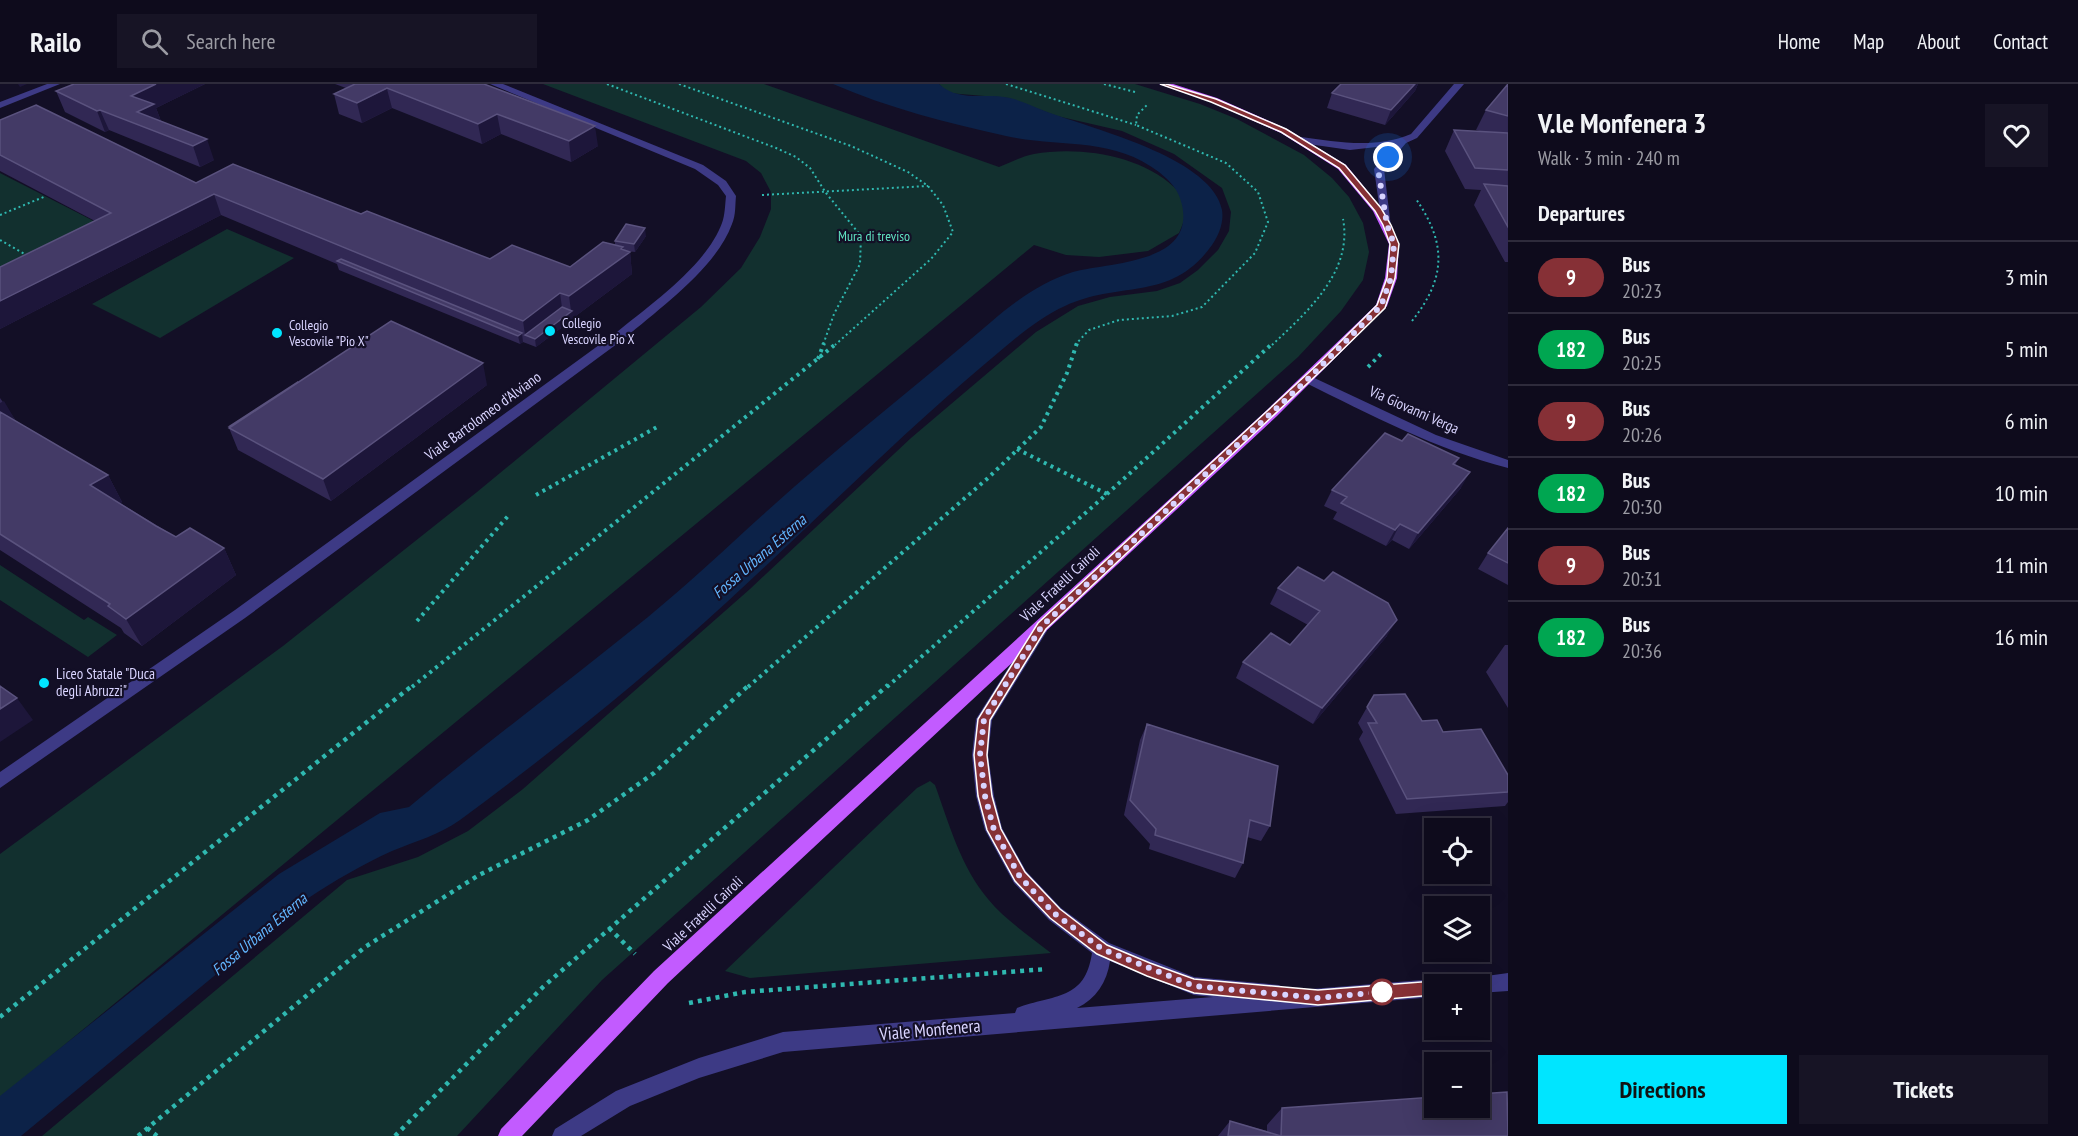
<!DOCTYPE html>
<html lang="en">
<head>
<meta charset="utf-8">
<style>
  body { margin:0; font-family:"PT Sans Narrow",sans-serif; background:#171425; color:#f1f3f6; height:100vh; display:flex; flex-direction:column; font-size:22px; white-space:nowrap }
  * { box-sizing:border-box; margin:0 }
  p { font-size:20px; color:#9b9ba3 }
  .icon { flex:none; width:33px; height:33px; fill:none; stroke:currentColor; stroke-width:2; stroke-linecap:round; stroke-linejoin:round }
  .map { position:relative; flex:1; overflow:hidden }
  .drawer { display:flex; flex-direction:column; background:#0e0b1c; width:570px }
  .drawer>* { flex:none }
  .badge { padding:0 12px; border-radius:20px; font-size:21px; line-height:39px }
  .tools { position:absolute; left:1424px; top:734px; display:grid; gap:12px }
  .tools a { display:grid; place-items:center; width:66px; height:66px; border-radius:0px; background:#0e0b1c; box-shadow:0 6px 24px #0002,0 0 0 2px #2e2b3b; font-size:30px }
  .you { position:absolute; width:30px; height:30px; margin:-15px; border:4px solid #fff; border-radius:50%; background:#1a73e8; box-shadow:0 0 0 9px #1a73e833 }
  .map>.badge { position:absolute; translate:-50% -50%; box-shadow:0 0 0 3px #fff }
  h2 { padding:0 30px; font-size:22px; line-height:54px }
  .round { display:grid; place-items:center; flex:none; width:63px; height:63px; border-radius:0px; background:#171425 }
  .summary { display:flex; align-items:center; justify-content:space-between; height:102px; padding:0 30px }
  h1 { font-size:28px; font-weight:700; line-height:45px }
  .cta { display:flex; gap:12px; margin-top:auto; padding:12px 30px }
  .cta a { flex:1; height:69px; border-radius:0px; background:#00e5ff; color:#111; font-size:24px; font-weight:700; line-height:69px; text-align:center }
  .cta a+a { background:#171425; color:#f1f3f6 }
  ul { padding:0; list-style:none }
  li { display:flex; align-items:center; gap:18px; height:72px; padding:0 30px; border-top:2px solid #2e2b3b }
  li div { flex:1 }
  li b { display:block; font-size:22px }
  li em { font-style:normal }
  li .badge { min-width:66px; font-weight:700; text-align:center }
  header { display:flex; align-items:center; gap:36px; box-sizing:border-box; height:84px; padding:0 30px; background:#0e0b1c; border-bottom:2px solid #2e2b3b }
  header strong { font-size:28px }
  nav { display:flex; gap:33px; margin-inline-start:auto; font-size:21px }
  .search { width:420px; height:54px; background:#171425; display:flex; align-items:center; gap:15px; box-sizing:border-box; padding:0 21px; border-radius:0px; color:#9b9ba3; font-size:22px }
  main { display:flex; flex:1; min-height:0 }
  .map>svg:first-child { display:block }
</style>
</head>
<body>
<header>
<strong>Railo</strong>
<div class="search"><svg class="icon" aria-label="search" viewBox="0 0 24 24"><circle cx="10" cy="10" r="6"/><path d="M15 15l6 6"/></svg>Search here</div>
<nav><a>Home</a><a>Map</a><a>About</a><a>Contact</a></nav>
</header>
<main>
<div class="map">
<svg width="1508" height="1052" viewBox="0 0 1508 1052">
  <rect width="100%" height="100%" fill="#130f26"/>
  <path fill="#12302f" d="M543 0H764L999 83C1011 78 1023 72 1034 70 1079 62 1140 71 1174 103 1180 108 1184 119 1188 127L1179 149 1148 167 1099 173 1066 171 1034 161 0 1014V770L283 562 477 408 701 223 741 184 760 153 771 125V108L761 89 746 77Z
    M939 0H1135L1200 20 1237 35 1304 71 1332 94 1349 113 1363 139 1369 168 1363 196 1341 227 1298 273 602 896 457 1052H42L347 796 418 773 468 747 523 705 750 505 911 354 1036 248 1078 222 1110 213 1157 207 1180 199 1198 186 1218 166 1229 147 1231 128 1222 104 1174 70 1122 47 1057 32 1009 14 948 9Z
    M0 89 119 150 0 210Z
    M227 145 294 174 160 254 92 220Z
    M0 481 84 536 88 533 117 551 88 573 0 516Z
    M930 697 935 701C949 740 961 783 988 815 1005 836 1030 852 1051 869L750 894 725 887 917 704Z"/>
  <path fill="#0c2248" d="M833 0H939C960 19 984 8 1010 14 1026 18 1042 27 1059 32 1101 47 1213 76 1222 126 1224 138 1219 151 1212 161 1171 219 1120 196 1065 222 1036 235 1010 259 986 279 896 355 814 438 727 518 644 594 551 669 460 736 439 751 416 757 392 767 363 780 334 797 307 815L21 1052H0V1012L279 790 380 729 409 723C487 658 569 597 648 533 698 492 745 446 794 403 858 347 926 294 991 238 1014 218 1043 197 1073 188 1110 178 1195 180 1182 121 1179 106 1170 97 1159 88 1112 52 1059 64 1006 52 948 39 888 24 833 0Z"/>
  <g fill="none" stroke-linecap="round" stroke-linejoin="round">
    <path stroke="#2fb8b0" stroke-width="2" stroke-dasharray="2 3" stroke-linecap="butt" d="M607 0 776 64 796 73 810 84 826 109 861 152 860 180 834 230 823 261
      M679 0 851 62 908 88 928 102 943 121 953 148 931 175 835 261
      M1006 0 1136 41
      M1104 0 1135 8
      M762 111 928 102
      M0 131 46 112
      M0 156 28 172
      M1412 237C1446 194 1447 160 1416 115
      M1075 261 1089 246 1119 236 1172 232 1202 223 1255 169 1268 138 1258 108 1226 79 1136 41 1137 31 1148 20
      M1272 261C1307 228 1353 188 1343 135"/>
    <path stroke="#2fb8b0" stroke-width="4" stroke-dasharray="3 4.5" stroke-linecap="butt" d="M818 275 824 259
      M1368 283 1382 269
      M1017 365 1107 410
      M536 411 657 343
      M417 537 508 432
      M412 603 837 259
      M748 603 988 394 1041 343 1067 289 1077 259
      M887 603 1107 410 1273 259"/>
    <path stroke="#2fb8b0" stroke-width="4.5" stroke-dasharray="4 5" stroke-linecap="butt" d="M609 844 635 870
      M689 919 745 908 1047 885
      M0 933 413 601
      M147 1044 157 1052
      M138 1052 365 863 479 791 588 736 654 689 749 601
      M395 1052 543 903 888 601"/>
    <path fill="#3d3a85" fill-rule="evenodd" d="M47 0H60L0 24V18Z
      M490 0H503L703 81 726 97 736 112C735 121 736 131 732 140 716 184 661 223 625 254L245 534 0 704V688L235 526 617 248C651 220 706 182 722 139 725 131 725 121 726 112L718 101 695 85Z
      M1454 0H1464L1417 54 1406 59 1384 85 1391 143 1382 141 1374 85 1394 61 1350 66 1301 59 1296 56 1301 53C1336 58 1377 65 1411 50Z
      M1308 291 1436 351 1508 376V384C1435 365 1371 331 1304 298V292Z
      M1039 541 1044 543 1047 547 992 636 988 671 994 712 1002 744 1026 787 1061 824 1109 859 1194 893 1279 901 1287 907 1434 895 1442 900H1434V913L783 968 699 994 630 1022 581 1052H552L555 1045 616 1007 699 974 783 948 1015 929 1017 924C1054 910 1085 917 1092 869L1049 836 1014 799 985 746 976 712 972 671 976 635 1034 543ZM1110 877 1194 911 1213 913 1077 924C1096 915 1107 898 1110 877Z
      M1508 889V907L1479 909V900H1469L1472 894Z"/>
    <path fill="#c25bff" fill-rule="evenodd" d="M1159 0H1173L1217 14 1287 45 1346 81 1383 126 1399 160 1397 194 1387 222 1277 332 668 899 522 1052H498L501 1045 654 887 1267 326 1376 221 1385 194 1389 160 1373 127 1338 85 1281 49 1211 18Z"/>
  </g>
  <path fill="#312854" d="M74 0H205L156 24 161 37 214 76 200 83 109 46 105 48 65 28 56 7Z
    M335 0H484L598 62 571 78 501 50 482 60 392 24 362 39 339 30 334 10 346 4Z
    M1341 0H1418L1415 7 1385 41 1327 24 1332 9Z
    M1508 0V178H1505L1474 121 1481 106 1465 105 1445 67 1454 46 1483 48 1476 46 1486 26Z
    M0 36 196 99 361 130 490 175 570 183 615 161V157L646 152 635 168 627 167 630 168 632 190 573 234V235L536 263 523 258 520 260 339 186 337 180 221 131 0 245V183L95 137 0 87Z
    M487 301 331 417 238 366 229 344Z
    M0 314 16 337 108 391 122 418 120 419 176 453 224 464 236 491 142 562 124 549 121 544 0 466Z
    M1402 357 1459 374 1455 381 1461 404 1409 465 1392 456 1386 462 1333 435 1337 428 1324 422 1332 406Z
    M1508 444V501L1478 485 1488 469Z
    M1278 504 1387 552 1313 640 1236 594 1243 578 1290 561 1308 541 1270 520Z
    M1505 561H1508V624L1486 588Z
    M1374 611 1443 648 1508 691V718L1505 722 1396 730 1359 655 1363 648 1358 639Z
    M1147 640 1270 742 1261 757 1247 753 1243 779 1235 794 1149 765 1150 760 1124 731 1140 656Z
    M1282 1024 1508 1052H1218L1230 1037 1267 1047V1041Z"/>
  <path fill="#1d163a" d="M18 0H27L20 3Z
    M156 0H205L156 24 162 40 143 42 131 12Z
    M1413 0H1418L1415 7 1385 41 1391 26Z
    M387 5 392 24 362 39 357 19Z
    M100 26 109 46 105 48 97 27Z
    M497 30 501 50 482 60 478 40Z
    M595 42 598 62 571 78 569 57Z
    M207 55 214 76 200 83 193 62Z
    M214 110 221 131 0 245V217Z
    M645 144 646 152 635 168 634 160Z
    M623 163 624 172 630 168 632 190 573 234V235L536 263 535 255 571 227 569 212Z
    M560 209 563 231 525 251 523 237Z
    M522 249 523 258 520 260 518 252Z
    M483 279 487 301 331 417 323 395Z
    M4 317 20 344 0 336V319Z
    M1470 388 1461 404 1409 465 1418 449Z
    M108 391 122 418 105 429 90 401Z
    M1400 440 1392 456 1386 462 1395 446Z
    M224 464 236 491 142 562 126 535Z
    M1397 536 1387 552 1313 640 1322 624Z
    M17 614 33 636 0 658V625Z"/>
  <path fill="#433a66" stroke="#5a527e" stroke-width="1.5" d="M74 0H156L131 12 154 20 137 28 207 55 193 62 100 26 97 27 56 7Z
    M355 0H484L595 42 569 57 497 30 478 40 387 4 357 19 334 10Z
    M1341 0H1415L1391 26 1332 9Z
    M1508 0V32L1486 26Z
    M36 21 196 99 233 80 361 130 367 127 490 175 512 161 570 183 603 158 623 163 621 165 630 168 569 212 560 209 523 237 214 110 0 217V183L111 129 0 71V36Z
    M1454 46 1508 49V86L1475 84Z
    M1484 100 1508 102V143Z
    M626 140 645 144 634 160 615 157Z
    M341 175 522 249 518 252 337 177Z
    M562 223 572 227 535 255 525 251Z
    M391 237 483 279 323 395 229 344Z
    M298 298 231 342H230Z
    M0 328 108 391 90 401 156 442 176 453 190 444 224 464 126 535 108 522 110 520 0 450Z
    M1385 349 1402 357 1408 350 1459 374 1453 380 1470 388 1418 449 1400 440 1395 446 1341 419 1347 413 1332 406Z
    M1508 444V479L1488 469Z
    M1298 483 1324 497 1333 488 1388 519 1397 536 1322 624 1243 578 1271 549 1290 561 1320 527 1278 504Z
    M0 602 17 614 0 625Z
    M1405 610 1422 637 1437 636 1443 648 1481 645 1508 691V708L1407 715 1368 639H1377L1367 623 1374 611Z
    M1147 640 1278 682 1270 742 1250 736 1243 779 1155 751 1156 745 1130 716Z
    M1507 1008 1508 1052H1228L1230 1037 1281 1052 1282 1024 1434 1013V1023H1479V1010Z"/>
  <path fill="#863036" stroke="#fff" stroke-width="1.5" d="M1160 0H1166L1216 15 1286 45 1345 81 1381 124 1391 141 1399 160 1395 194 1385 224 1326 282 1046 545 990 636 987 671 992 712 1001 745 1025 788 1060 825 1107 861 1150 879 1194 895 1318 906 1434 897 1439 899 1441 904 1439 909 1434 911 1318 921 1194 909 1147 892 1097 870 1050 834 1015 797 987 746 978 712 974 671 978 635 1038 539 1320 278 1377 221 1387 194 1390 160 1383 141 1375 127 1339 84 1281 48 1211 18Z"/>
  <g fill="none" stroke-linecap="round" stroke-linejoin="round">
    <path stroke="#d9d4ff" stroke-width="6" stroke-dasharray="0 10.8" d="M1382 908 1318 914 1194 902 1102 865 1055 830 1020 793 994 746 985 712 980 671 984 635 1042 542 1308 295 1381 222 1391 194 1394 160 1387 141 1378 85 1388 73"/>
  </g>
  <g fill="#00e5ff" stroke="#130f26" stroke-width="2">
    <circle cx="550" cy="247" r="6"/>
    <circle cx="277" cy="249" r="6"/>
    <circle cx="44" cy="599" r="6"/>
  </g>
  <circle fill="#fff" stroke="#863036" stroke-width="3" cx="1382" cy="908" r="12"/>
  <g text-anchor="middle" stroke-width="4.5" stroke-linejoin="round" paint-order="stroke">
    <g font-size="14" fill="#5fe0c0" stroke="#130f26">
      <text x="874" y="157">Mura di treviso</text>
    </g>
    <g font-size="14" fill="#d9d4ff" stroke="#130f26" text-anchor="start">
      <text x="562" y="244">Collegio<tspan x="562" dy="16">Vescovile Pio X</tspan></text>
      <text x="289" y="246">Collegio<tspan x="289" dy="16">Vescovile "Pio X"</tspan></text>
    </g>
    <g font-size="15" fill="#d9d4ff" stroke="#130f26">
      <text transform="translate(1414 326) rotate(24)" y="5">Via Giovanni Verga</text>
      <text transform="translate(483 332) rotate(-36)" y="5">Viale Bartolomeo d'Alviano</text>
      <text transform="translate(1060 500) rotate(-43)" y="5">Viale Fratelli Cairoli</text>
      <text transform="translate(703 830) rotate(-43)" y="5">Viale Fratelli Cairoli</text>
    </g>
    <g font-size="15" fill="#d9d4ff" stroke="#130f26" text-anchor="start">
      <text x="56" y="595">Liceo Statale "Duca<tspan x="56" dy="17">degli Abruzzi"</tspan></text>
    </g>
    <g font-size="16" font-style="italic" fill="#62b6ff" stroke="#130f26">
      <text transform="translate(759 472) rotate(-41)" y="6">Fossa Urbana Esterna</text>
      <text transform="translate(259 850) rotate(-40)" y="6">Fossa Urbana Esterna</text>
    </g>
    <g font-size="18" fill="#d9d4ff" stroke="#130f26">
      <text transform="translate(930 946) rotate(-5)" y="6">Viale Monfenera</text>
    </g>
  </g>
</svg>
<div class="tools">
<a><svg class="icon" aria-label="locate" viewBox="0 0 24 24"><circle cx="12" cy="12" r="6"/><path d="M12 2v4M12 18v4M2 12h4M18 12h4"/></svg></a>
<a><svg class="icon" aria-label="layers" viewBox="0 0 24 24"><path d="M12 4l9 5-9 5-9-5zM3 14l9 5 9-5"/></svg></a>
<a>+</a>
<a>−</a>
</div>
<div class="you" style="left:1388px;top:73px"></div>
</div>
<section class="drawer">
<div class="summary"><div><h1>V.le Monfenera 3</h1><p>Walk · 3 min · 240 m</p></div><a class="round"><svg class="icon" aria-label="heart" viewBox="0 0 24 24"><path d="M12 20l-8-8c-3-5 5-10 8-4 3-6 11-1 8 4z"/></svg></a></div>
<h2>Departures</h2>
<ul>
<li><span class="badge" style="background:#863036;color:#fff">9</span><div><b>Bus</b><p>20:23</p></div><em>3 min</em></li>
<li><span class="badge" style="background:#00a651;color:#fff">182</span><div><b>Bus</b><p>20:25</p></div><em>5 min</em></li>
<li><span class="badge" style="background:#863036;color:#fff">9</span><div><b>Bus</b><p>20:26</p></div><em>6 min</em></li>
<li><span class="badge" style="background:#00a651;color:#fff">182</span><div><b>Bus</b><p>20:30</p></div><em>10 min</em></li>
<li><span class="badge" style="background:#863036;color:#fff">9</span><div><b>Bus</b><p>20:31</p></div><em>11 min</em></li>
<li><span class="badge" style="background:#00a651;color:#fff">182</span><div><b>Bus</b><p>20:36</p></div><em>16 min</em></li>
</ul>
<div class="cta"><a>Directions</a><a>Tickets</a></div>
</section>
</main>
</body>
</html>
